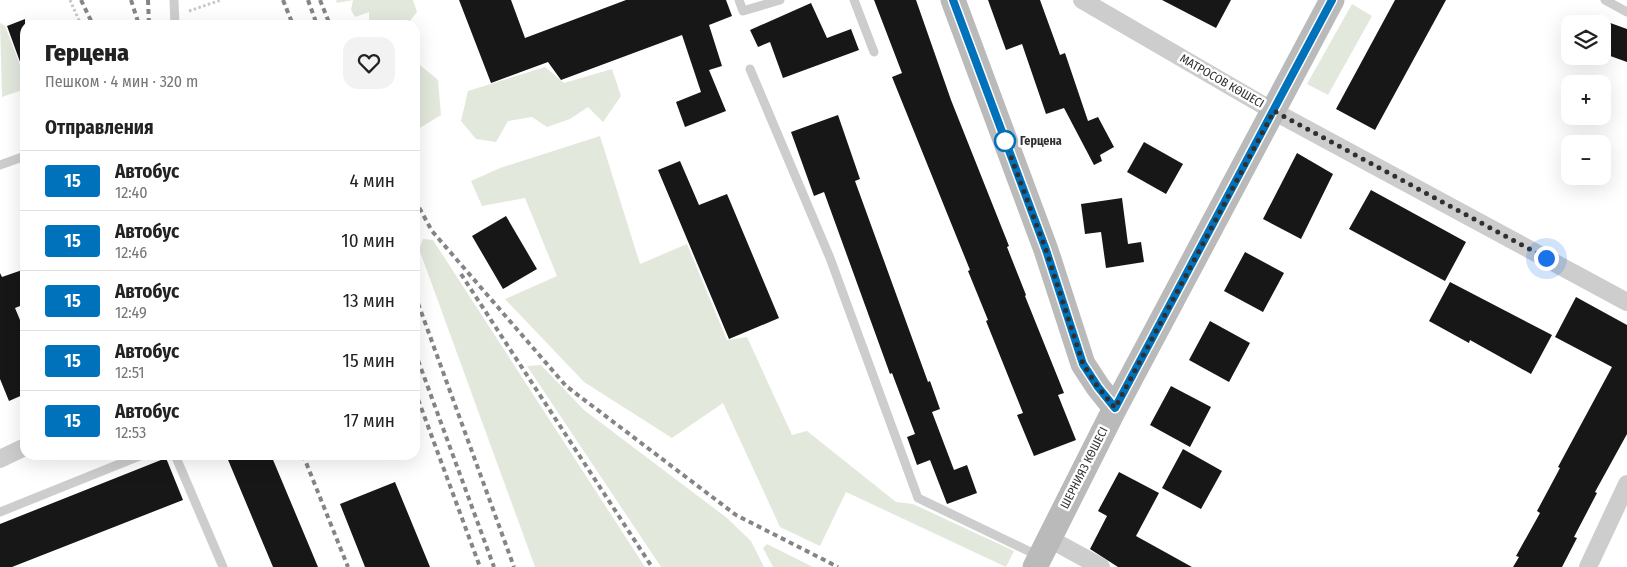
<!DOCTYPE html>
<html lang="ru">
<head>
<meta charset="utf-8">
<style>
  body { margin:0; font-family:"Fira Sans Condensed",sans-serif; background:#f2f2f2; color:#222; height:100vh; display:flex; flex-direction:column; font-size:19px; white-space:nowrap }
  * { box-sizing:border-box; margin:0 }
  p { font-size:16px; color:#767676 }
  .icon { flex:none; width:28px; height:28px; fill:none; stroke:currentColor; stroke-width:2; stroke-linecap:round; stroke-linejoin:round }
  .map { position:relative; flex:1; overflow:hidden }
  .sheet { position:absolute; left:20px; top:20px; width:400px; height:440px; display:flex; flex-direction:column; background:#fff; border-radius:15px; box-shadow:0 5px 20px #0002 }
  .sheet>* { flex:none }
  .badge { padding:0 10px; border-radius:4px; font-size:18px; line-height:32px }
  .fabs { position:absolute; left:1561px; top:15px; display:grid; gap:10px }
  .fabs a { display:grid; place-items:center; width:50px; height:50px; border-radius:10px; background:#fff; box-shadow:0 5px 20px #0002; font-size:25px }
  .you { position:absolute; width:25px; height:25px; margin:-12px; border:4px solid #fff; border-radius:50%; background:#1a73e8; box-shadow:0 0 0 8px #1a73e833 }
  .map>.badge { position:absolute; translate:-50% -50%; box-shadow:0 0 0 2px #fff }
  h2 { padding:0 25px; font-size:19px; line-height:45px }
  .round { display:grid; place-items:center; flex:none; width:52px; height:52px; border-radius:15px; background:#f2f2f2 }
  .overview { display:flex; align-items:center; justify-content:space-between; height:85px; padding:0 25px }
  h1 { font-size:24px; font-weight:800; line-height:38px }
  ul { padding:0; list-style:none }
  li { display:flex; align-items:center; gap:15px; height:60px; padding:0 25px; border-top:1px solid #e0e0e0 }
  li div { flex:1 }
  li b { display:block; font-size:19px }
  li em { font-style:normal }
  li .badge { min-width:55px; font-weight:700; text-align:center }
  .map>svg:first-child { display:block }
</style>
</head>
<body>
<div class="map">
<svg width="1627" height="567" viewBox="0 0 1627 567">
  <rect width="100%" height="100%" fill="#fff"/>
  <path fill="#e3e8dd" d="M336 0H413L417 12 407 25H369V12L355 17 351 10 353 0 337 3Z
    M1352 4 1372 16 1328 95 1307 84Z
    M0 23 5 26 25 78V89L2 97Z
    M420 65 438 80 441 115 415 131V68Z
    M545 67 564 83 612 69 621 96 603 122 588 107 570 119 547 127 532 117 508 121 496 142 476 139 461 121 468 91Z
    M600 136 640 264 687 244 727 340 747 337 792 435 807 431 896 502 913 504 1014 551 1006 567 846 492 820 546 780 527 723 403 672 438 584 382 505 299 557 276 525 198 482 206 471 181 500 168Z
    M423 239 433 240 645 567H535L419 249Z
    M541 365 584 410 727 518 751 541 764 567H661L527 366Z
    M767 544 813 567H773L763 548Z"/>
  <path fill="#171717" d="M459 0H511L525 38 626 0H726L732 16 709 25 722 66 709 70 726 111 685 127 676 102 701 92 682 35 561 80 548 62 491 83Z
    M874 0H916L951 100 1009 246 1007 247 1026 295 1025 296 1064 393 1058 395 1076 440 1034 456 1017 415 1023 413 986 321 988 320 968 271 970 270 892 77 902 73Z
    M988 0H1040L1060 55 1065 53 1088 121 1098 117 1114 147 1100 155 1102 161 1094 165 1064 108 1046 114 1022 44 1006 50Z
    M1162 0H1231L1216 28Z
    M1395 0H1446L1375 130 1336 109Z
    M811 3 827 38 851 29 859 50 783 78 770 42 758 47 750 30Z
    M25 19V70H23L7 26Z
    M1602 20 1627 29V62L1602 53Z
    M838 115 860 179 855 181 928 382 930 381 940 409 932 412 954 470 967 465 977 493 947 504 930 460 917 465 907 437 915 434 892 373 890 374 824 192 814 196 791 132Z
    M1144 142 1183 164 1166 194 1127 172Z
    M1297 153 1333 174 1301 239 1263 219Z
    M680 161 699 205 727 194 779 318 729 339 658 170Z
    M1371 190 1466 242 1445 281 1349 229Z
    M1122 198 1128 244 1141 242 1144 262 1106 268 1101 232 1085 234 1081 204Z
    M506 216 537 269 503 289 472 236Z
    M1245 252 1284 273 1263 312 1224 291Z
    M25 269V304L15 308 25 332V394L9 401 0 379V273L2 277Z
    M1450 282 1552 335 1531 374 1470 340 1469 343 1429 321Z
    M1576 297 1627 325V434L1595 492 1597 493 1574 537 1577 538 1562 567H1513L1519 557 1516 556 1540 513 1537 511 1560 468 1558 467 1612 367 1555 337Z
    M1210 321 1250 343 1229 382 1189 360Z
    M1171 386 1211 407 1190 447 1150 425Z
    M1183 449 1222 471 1201 509 1162 488Z
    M226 455H271L318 567H273Z
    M166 458 183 500 12 567H0V524Z
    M1119 472 1159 493 1136 536 1192 567H1118L1090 549 1107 516 1098 511Z
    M395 482 430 567H365L340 504Z"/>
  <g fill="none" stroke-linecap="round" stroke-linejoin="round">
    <path stroke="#c7c7c7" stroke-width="3" stroke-dasharray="2.5 2.5" stroke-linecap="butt" d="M70 0 81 25
      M189 11 221 0"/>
    <path stroke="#cdcdcd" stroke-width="9" d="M174 0 175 25
      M739 0 743 11 780 0
      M854 0 874 52
      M1605 0 1627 12
      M750 69 830 258 918 498 1039 556
      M0 165 25 156
      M175 455 223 567
      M0 512 142 455"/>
    <path stroke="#cdcdcd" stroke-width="18" d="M1082 0 1273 111 1627 302
      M0 459 25 447
      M1048 538 1101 567
      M1588 567 1627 484"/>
    <path stroke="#bababa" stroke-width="25" d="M953 0 1046 250 1083 364 1098 387 1115 408
      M1035 567 1115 408 1332 0"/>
    <path stroke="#858585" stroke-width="4" stroke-dasharray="5 4" stroke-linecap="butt" d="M81 0 93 25
      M131 0 139 25
      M148 0 149 25
      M283 0 293 25
      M308 0 317 25
      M320 0 330 25
      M415 200 432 231 566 386 736 515 838 567
      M461 274 652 567
      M415 295 514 567
      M415 352 494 567
      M415 391 480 567
      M303 455 348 567"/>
  </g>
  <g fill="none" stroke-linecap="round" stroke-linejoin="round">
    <defs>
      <path id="line" d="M953 0 1046 250 1083 364 1098 387 1115 408 1332 0"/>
    </defs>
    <use href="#line" stroke="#fff" stroke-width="11"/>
    <use href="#line" stroke="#0072bc" stroke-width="8"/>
    <path stroke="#303030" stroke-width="5" stroke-dasharray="0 9" d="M1005 141 1046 250 1083 364 1098 387 1115 408 1274 111 1546 258"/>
  </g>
  <circle fill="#fff" stroke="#0072bc" stroke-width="2.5" cx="1005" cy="141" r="10"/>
  <g text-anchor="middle" stroke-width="5" stroke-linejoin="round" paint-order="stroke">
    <g font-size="12" fill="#303030" stroke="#fff">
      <text transform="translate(1222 81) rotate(30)" y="4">МАТРОСОВ КӨШЕСІ</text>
      <text transform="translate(1084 468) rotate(-63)" y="4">ШЕРНИЯЗ КӨШЕСІ</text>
    </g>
    <g font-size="12" font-weight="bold" fill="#303030" stroke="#fff" text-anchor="start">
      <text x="1020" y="145">Герцена</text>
    </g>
  </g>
</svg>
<div class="fabs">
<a><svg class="icon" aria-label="layers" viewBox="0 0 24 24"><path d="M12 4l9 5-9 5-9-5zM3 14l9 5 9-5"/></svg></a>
<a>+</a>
<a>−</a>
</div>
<div class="you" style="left:1546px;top:258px"></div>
<section class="sheet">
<div class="overview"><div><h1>Герцена</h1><p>Пешком · 4 мин · 320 m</p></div><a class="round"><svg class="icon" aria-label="heart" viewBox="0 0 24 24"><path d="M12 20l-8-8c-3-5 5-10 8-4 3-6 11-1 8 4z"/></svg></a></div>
<h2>Отправления</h2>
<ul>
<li><span class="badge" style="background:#0072bc;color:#fff">15</span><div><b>Автобус</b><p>12:40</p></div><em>4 мин</em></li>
<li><span class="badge" style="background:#0072bc;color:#fff">15</span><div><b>Автобус</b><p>12:46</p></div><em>10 мин</em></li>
<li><span class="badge" style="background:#0072bc;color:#fff">15</span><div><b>Автобус</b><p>12:49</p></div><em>13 мин</em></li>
<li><span class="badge" style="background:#0072bc;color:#fff">15</span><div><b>Автобус</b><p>12:51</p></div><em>15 мин</em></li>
<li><span class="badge" style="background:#0072bc;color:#fff">15</span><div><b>Автобус</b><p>12:53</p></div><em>17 мин</em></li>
</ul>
</section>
</div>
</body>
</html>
